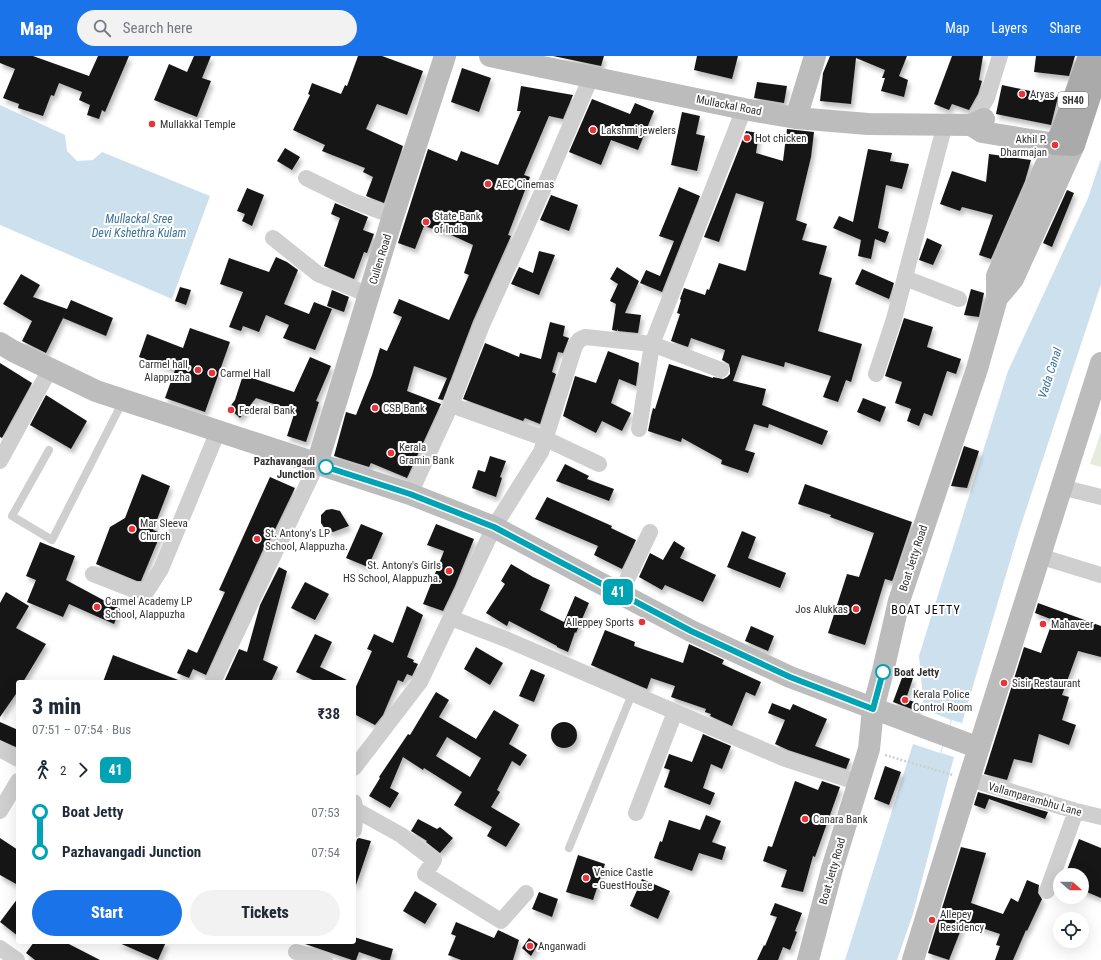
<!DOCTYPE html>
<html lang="en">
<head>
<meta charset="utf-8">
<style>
  body { margin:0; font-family:"Roboto Condensed",sans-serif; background:#f2f2f3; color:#1f2937; height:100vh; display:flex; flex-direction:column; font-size:15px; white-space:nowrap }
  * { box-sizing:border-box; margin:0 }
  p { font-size:13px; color:#747a83 }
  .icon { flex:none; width:22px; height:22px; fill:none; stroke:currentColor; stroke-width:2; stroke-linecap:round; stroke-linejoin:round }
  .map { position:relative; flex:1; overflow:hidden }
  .sheet { position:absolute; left:16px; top:624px; width:340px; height:264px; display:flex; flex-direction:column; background:#fff; border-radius:4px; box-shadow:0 4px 16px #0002 }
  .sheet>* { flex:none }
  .badge { padding:0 8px; border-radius:6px; font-size:14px; line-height:26px }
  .needle { width:26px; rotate:111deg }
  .controls { position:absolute; left:1053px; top:812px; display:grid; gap:8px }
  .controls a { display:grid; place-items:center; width:36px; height:36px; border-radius:50%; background:#fff; box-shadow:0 4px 16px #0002; font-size:20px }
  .map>.badge { position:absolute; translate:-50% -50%; box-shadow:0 0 0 2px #fff }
  .legs { display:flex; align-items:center; gap:6px; height:44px; padding:0 16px; font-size:13px }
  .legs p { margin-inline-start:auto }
  .overview { display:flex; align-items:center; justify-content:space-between; height:68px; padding:0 16px }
  h1 { font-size:22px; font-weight:800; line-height:30px }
  .primary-button { display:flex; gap:8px; margin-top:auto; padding:8px 16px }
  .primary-button a { flex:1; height:46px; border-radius:24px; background:#1a73e8; color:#fff; font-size:16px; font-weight:800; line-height:46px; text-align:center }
  .primary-button a+a { background:#f2f2f3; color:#1f2937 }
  ul { padding:0 16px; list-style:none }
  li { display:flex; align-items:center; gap:14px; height:40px; font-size:15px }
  li i { display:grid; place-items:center; width:6px; height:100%; margin:0 5px; background:currentColor }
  li i::after { content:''; width:10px; height:10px; margin:-5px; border:3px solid; border-radius:50%; background:#fff }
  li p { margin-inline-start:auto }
  li:first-child i { background:linear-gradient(#0000 50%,currentColor 0) }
  li:last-child i { background:linear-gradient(currentColor 50%,#0000 0) }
  header { display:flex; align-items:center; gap:24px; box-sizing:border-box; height:56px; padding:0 20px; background:#1a73e8; color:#fff }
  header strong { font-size:19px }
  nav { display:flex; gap:22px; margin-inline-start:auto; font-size:14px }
  .search { width:280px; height:36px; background:#f2f2f3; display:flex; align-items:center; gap:10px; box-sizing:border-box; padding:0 14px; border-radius:22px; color:#747a83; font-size:15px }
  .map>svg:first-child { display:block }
</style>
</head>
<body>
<header>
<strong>Map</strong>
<div class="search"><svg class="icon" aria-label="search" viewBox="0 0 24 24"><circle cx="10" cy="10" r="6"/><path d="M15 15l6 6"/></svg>Search here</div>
<nav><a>Map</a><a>Layers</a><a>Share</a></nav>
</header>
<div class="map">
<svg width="1101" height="904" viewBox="0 0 1101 904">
  <defs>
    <filter id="shadow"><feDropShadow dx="2.5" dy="4.5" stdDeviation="2" flood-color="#0004"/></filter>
  </defs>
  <rect width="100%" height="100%" fill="#fff"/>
  <path fill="#e5ecde" d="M1101 376V411L1090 408Z"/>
  <path fill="#cde0ee" d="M0 49 65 79 67 95 77 105 93 104 102 96 210 140 172 243 0 169Z
    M1101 103V228L1019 475 962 667 952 664 941 697 954 701 913 858 897 904H845L913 688 940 697 951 664 924 653 919 600 1008 315 1088 142Z"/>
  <path fill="#191919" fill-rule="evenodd" filter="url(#shadow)" d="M0 0H33L89 20 98 0H129L105 56 102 54 99 63 87 59 90 49 79 44 82 36 59 27 54 40 51 39 43 60 18 52 19 48 3 42 15 13 0 7Z
    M194 0H211L202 22 211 25 197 61 154 44 169 8 187 16Z
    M358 0H382L423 15 407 59 377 48 366 73 403 90 384 147 366 140 373 121 363 116 365 112 322 95 325 89 293 74 310 39 308 38 312 27 341 38 345 29 347 30Z
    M553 0H604L601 10Z
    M697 0H738L732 23 694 14Z
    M830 0H907L899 20 908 24 904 41 881 35 885 22H882L885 14 856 2 851 48 820 45 823 17Z
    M952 0H983L979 24 982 25 978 38 969 54 952 48 949 54 934 48Z
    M1036 0H1075L1069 20 1034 16Z
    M462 12 491 22 479 56 451 46Z
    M757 26 787 30 784 47 754 42Z
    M1002 29 1058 41 1051 69 996 58Z
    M521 30 573 39 563 63 549 60 524 119 530 121 508 179 511 180 473 265 443 344 438 343 447 322 414 310 407 335 441 348 407 422 371 407 369 411 334 400 346 356 356 359 372 319 380 292 387 295 402 261 393 257 399 243 449 264 469 219 464 217 473 189 449 178 424 170 415 193 398 187 428 93 457 105 461 95 498 109 521 55H517Z
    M592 43 630 58 635 47 654 55 638 94 611 84 601 109 569 96Z
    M682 56 700 60 696 78 705 80 697 115 671 109Z
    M787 73 814 76 811 101 796 164 807 168 802 184 827 190 819 218 832 222 818 275 862 288 851 326 846 324 838 346 823 341 831 320 785 306 784 311 742 299 733 325 766 333 762 349 828 375 822 389 769 368 768 372 754 368 745 394 755 397 748 417 721 408 722 404 682 382 681 386 648 375 651 360 653 352 655 353 669 308 713 322V321L723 323 727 321 730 318V313L729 308 722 304 725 294 691 282 688 291 671 285 680 258 677 257 681 244 680 243 684 232 705 239 707 233 709 234 719 207 745 215 746 214 764 146 736 137 719 186 704 181 746 75 759 77 756 97 783 105Z
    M285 92 300 101 292 114 277 105Z
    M868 93 892 97 890 105 909 108 902 133 886 129 878 172 889 176 885 187 875 183 871 203 858 200 861 184 833 172 839 160 853 166Z
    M989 98 1031 104 1025 125 991 203 979 199 993 159 962 151 960 155 940 148 952 115 986 126Z
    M679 131 700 140 662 236 640 227 646 214 660 220 674 185 659 180Z
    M247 132 264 139 252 170 242 165 245 158 237 155Z
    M1067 134 1074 137 1052 191 1043 187Z
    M551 139 578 149 569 175 540 164Z
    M335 147 368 161 363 174 374 178 367 197 364 196 354 223 324 210 340 162 331 158Z
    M927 182 942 189 933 209 919 204Z
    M539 195 555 199 539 239 511 228 519 211 533 217Z
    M276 201 287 206 298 214 284 248 309 258 314 246 332 253 315 294 283 282 289 269 266 259 259 276 243 270 241 275 229 271 243 236 220 228 229 202 269 216Z
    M617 211 639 225 625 257 641 259 638 277 618 275V273L617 275 612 274 616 248 610 245 618 228 610 223Z
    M862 213 894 227 889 243 855 228Z
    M21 218 40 229 33 241 67 253 71 244 113 262 106 280 63 262 67 254 46 297 22 285 32 265 3 248Z
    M180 231 191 234 186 249 175 245Z
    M971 233 984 237 979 261 964 259Z
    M332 234 349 241 344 256 327 250Z
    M904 262 933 271 927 291 961 303 956 318 947 315 932 360 924 357 919 370 907 365 911 353 895 347 902 326 885 320Z
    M550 266 565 270 563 280 569 282 563 297 558 296 552 316 556 318 540 368 525 362 523 365 463 343 485 287 519 301 520 297 541 303Z
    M190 272 230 286 205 356 165 342 175 314 139 301 147 278 183 292Z
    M608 295 639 307 636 330 619 323 611 347 631 357 622 375 602 365 596 377 563 360 575 320 596 327Z
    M310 301 331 310 316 345 319 346 306 386 287 380 295 355 256 342 240 362 229 352 235 344 243 319 294 336Z
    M0 307 32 327 2 382 0 381Z
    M46 339 87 365 71 393 30 369Z
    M863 342 886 351 880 366 857 356Z
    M964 390 979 395 967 432 951 430Z
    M490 400 506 405 500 421 502 422 496 441 472 432 478 414 485 416Z
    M565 408 589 420 587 423 614 433 609 445 556 425Z
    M142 418 170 430 153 474 161 477 141 525H137L96 508 110 471 125 462Z
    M270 421 295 432 269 486 267 485 206 619 193 613 189 622 177 617 188 593 197 597 225 536 219 534Z
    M805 428 912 466 893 523 892 525 885 523 865 589 828 577 847 518 859 521 874 477 830 461 831 459 798 448Z
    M547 441 612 470 611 472 636 484 622 513 594 499 598 490 535 463Z
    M332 453 340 455 349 470 333 476 325 473 321 467V459L326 454Z
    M361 468 383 477 368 511 346 502Z
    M436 468 474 483 455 530 443 555 423 548 444 495 427 489Z
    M742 475 756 481 748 502 786 517 780 532 727 511Z
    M674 485 685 492 680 502 716 519 703 546 665 529 662 534 639 521 650 497 663 504Z
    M40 486 75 500 66 524 120 553 114 568 69 548 63 561 27 546 36 524 26 520Z
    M511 508 533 521 550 529 540 554 564 566 575 540 589 547 576 577 575 576 568 596 557 591V590L509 565 507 570 486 557 505 528 501 525Z
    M279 511 287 515 263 604 278 611 271 626H224L239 593 247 596 260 549Z
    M305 526 329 538 315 564 291 552Z
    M6 536 29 550 16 572 46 588 23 626H18V635L0 661V547Z
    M1038 547 1101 570V601L1078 595 1062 639 1069 641 1062 664 1076 669 1069 689 1039 678 1032 707 1014 703 1007 724 984 718 1024 591 1041 597 1053 564 1035 557Z
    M407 550 423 559 407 601 414 604 413 606 418 608 412 620 407 618 403 626 398 624 383 659 375 669 354 658V635L372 595 367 593 374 578 393 587Z
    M751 570 774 580 768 595 745 585Z
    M605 574 635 586 634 590 683 607 689 588 724 604 722 608 761 626 755 640 746 636 732 670 710 660 711 658 705 656 706 653 671 641 675 630 651 622 647 633 591 609Z
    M315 578 332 586 320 611 351 626H317L296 616Z
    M476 591 503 607 490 629 464 613Z
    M113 599 181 625V626H103Z
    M531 613 545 619 534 646 519 640Z
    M903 619 913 622 906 643 920 648 917 655 893 646Z
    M436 636 449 644 439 661 476 683 494 654 519 669 509 688 527 699 520 710 512 705 497 734 500 736 491 751 520 768 506 791 487 780 492 771 454 749 462 736 424 712 423 714 403 701 390 732 399 737 390 752 369 740 380 722 379 721 408 678 410 679ZM447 681 481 702 470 721 436 700Z
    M772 647 790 654 793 648 827 663 815 690 850 703 846 713 788 694 775 688 785 664 768 657Z
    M551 679a13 13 0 1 1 26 0a13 13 0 1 1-26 0Z
    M0 666 18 674V692L0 684Z
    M703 678 731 690 722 713 711 708 703 732 715 737 710 749 664 731 670 714 664 712 669 698 692 706Z
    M885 710 901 716 889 749 874 743Z
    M795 725 818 734 822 725 840 731 815 801 813 800 803 836 781 831 787 814 763 805 768 790 772 791Z
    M978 736 1048 756 1045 763 989 743 985 753 974 749Z
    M706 759 721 765 712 786 726 791 722 804 699 797 692 815 654 802 660 785 662 786 669 764 700 774Z
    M418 763 437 773 440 771 453 782 440 797 426 786 427 785 411 775Z
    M0 782 18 794V829L0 819Z
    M359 782 371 785 356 829H354V793L357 783Z
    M1079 783 1101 792V842L1082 834V819H1065Z
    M961 791 986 797 971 847 1003 858 1011 842 1018 846 1027 824 1039 829 1038 837 1042 843 1027 875 1026 874 1013 904H995L1000 890 996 889 1000 878 964 866 949 904 928 897Z
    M578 799 605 808 593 844 566 836Z
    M642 823 670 835 658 863 630 850Z
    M415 835 437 848 425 868 403 855Z
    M539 836 558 843 552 861 532 853Z
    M18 842V880L0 866Z
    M775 847 802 857 795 875 797 876 790 894 783 891 778 904H757L764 889 765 890 777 861 770 859Z
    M456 866 494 882 498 874 519 884 513 904H461L448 899 456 880 451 878Z
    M354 881 393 893 390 904H382L359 896 356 904H352L305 888 306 886H354Z
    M529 882 538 888 531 900 522 892Z
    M34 886H65L100 904H35L26 897Z
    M117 886H166L158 904Z"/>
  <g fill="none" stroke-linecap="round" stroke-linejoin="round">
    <path stroke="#cfcfcf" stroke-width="2.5" stroke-dasharray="2 2" stroke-linecap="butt" d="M885 699 953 719"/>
    <path stroke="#cfcfcf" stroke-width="8" d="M49 394 12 460 52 484 123 345
      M569 792 632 638"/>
    <path stroke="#cfcfcf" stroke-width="16" d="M971 69 987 42 1000 0
      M306 122 353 145 393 160
      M273 182 318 218 369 239
      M905 222 959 243
      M876 318 894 263 945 68
      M451 349 546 383 599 408
      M639 373 652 288 744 53
      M0 405 50 313
      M1061 431 1101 441
      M410 438 451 349 482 269 542 136 591 21
      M1039 500 1101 519
      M93 518 134 534 147 535 161 513 218 375
      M620 538 650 476
      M451 562 508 584 785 703 859 727
      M213 626 317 408
      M0 693 18 703
      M354 712 420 626 494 471 541 396 575 290 579 284 585 281 652 288 721 314
      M969 723 1076 755 1101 761
      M356 754 401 779 434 804 425 818 501 865 526 837
      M0 755 18 725
      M636 757 675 656
      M354 774 356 754 354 746
      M1047 835 1076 755
      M0 892 17 904
      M296 896 325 904"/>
    <path stroke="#bcbcbc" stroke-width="22" d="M490 0 744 53 796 62 868 68 971 69 984 63
      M796 62 815 0
      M997 242 1013 223 1074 89
      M0 287 13 295 96 335 410 438 494 471 691 575 790 621 979 692
      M317 408 393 160 445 0
      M808 904 832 813 869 693 873 653 883 615 899 545 977 313 997 242V220L1055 88 982 76 971 69
      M913 904 969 723 1101 307"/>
    <path stroke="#aaa" stroke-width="22" d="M1089 0 1062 75 1055 88 1074 89 1101 7"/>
  </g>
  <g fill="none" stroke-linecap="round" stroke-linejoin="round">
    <defs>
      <path id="line-1" d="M326 411 410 438 494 471 691 575 790 621 873 653 883 616"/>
    </defs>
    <use href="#line-1" stroke="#fff" stroke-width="9"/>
    <use href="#line-1" stroke="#00a3b4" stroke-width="6"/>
  </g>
  <g fill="#ea3339" stroke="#fff" stroke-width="1.5">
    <circle cx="1022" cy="38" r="4"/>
    <circle cx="152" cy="68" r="4"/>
    <circle cx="593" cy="74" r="4"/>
    <circle cx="747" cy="82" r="4"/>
    <circle cx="1055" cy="89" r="4"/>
    <circle cx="488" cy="128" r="4"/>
    <circle cx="426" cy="166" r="4"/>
    <circle cx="198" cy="314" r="4"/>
    <circle cx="212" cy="317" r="4"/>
    <circle cx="375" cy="352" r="4"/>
    <circle cx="231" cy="354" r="4"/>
    <circle cx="391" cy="397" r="4"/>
    <circle cx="132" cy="473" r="4"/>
    <circle cx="257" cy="483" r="4"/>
    <circle cx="449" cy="515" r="4"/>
    <circle cx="97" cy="551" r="4"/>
    <circle cx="856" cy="553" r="4"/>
    <circle cx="642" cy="566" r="4"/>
    <circle cx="1043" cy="568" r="4"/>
    <circle cx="1004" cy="627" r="4"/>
    <circle cx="905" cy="644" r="4"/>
    <circle cx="805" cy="763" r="4"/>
    <circle cx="586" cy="822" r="4"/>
    <circle cx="932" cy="864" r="4"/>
    <circle cx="530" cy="890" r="4"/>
  </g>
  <g fill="#fff" stroke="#00a3b4" stroke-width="2">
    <circle cx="326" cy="411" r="7"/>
    <circle cx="883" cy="616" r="7"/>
  </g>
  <g text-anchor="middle" stroke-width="4" stroke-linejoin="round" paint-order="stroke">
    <rect fill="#fff" stroke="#707070" stroke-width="1" x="1058" y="36" width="30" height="16" rx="3"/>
    <g font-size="10" font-weight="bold" fill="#323232">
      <text x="1073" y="48">SH40</text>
    </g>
    <g font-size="11" fill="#323232" stroke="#fff" text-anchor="start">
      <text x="1030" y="42">Aryas</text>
      <text x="160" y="72">Mullakkal Temple</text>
      <text x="601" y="78">Lakshmi jewelers</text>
      <text x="755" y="86">Hot chicken</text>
      <text x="1047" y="87" text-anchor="end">Akhil P.<tspan x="1047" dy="13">Dharmajan</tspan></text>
      <text x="496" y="132">AEC Cinemas</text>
      <text x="434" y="164">State Bank<tspan x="434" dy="13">of India</tspan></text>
      <text x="190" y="312" text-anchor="end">Carmel hall,<tspan x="190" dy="13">Alappuzha</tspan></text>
      <text x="220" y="321">Carmel Hall</text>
      <text x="383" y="356">CSB Bank</text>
      <text x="239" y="358">Federal Bank</text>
      <text x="399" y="395">Kerala<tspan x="399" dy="13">Gramin Bank</tspan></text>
      <text x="140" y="471">Mar Sleeva<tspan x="140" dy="13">Church</tspan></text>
      <text x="265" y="481">St. Antony's LP<tspan x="265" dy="13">School, Alappuzha.</tspan></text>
      <text x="441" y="513" text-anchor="end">St. Antony's Girls<tspan x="441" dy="13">HS School, Alappuzha.</tspan></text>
      <text x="105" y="549">Carmel Academy LP<tspan x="105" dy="13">School, Alappuzha</tspan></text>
      <text x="848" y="557" text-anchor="end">Jos Alukkas</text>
      <text x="634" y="570" text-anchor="end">Alleppey Sports</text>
      <text x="1051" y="572">Mahaveer</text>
      <text x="1012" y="631">Sisir Restaurant</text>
      <text x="913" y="642">Kerala Police<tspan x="913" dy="13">Control Room</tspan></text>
      <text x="813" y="767">Canara Bank</text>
      <text x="594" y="820">Venice Castle<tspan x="594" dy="13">- GuestHouse</tspan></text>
      <text x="940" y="862">Allepey<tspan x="940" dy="13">Residency</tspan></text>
      <text x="538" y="894">Anganwadi</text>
    </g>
    <g font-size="11" fill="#323232" stroke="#fff">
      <text transform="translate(729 49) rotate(11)" y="4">Mullackal Road</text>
      <text transform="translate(380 203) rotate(-73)" y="4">Cullen Road</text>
      <text transform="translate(913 502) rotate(-72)" y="4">Boat Jetty Road</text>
      <text transform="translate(1035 743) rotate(16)" y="4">Vallamparambhu Lane</text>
      <text transform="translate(832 815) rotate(-74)" y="4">Boat Jetty Road</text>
    </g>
    <g font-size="11" font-weight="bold" fill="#323232" stroke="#fff" text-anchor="end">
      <text x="315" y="409">Pazhavangadi<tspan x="315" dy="13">Junction</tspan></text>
      <text x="894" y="620" text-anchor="start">Boat Jetty</text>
    </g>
    <g font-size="12" font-style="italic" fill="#3c7198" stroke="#fff">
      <text x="139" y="167">Mullackal Sree<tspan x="139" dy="14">Devi Kshethra Kulam</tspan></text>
      <text transform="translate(1050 317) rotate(-72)" y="4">Vada Canal</text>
    </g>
    <g font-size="12" letter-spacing="1" fill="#000" stroke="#fff">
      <text x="926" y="558">BOAT JETTY</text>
    </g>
  </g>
</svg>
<div class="controls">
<a><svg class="needle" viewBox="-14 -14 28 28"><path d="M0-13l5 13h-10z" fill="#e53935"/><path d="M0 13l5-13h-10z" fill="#747a83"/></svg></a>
<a><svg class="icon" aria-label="locate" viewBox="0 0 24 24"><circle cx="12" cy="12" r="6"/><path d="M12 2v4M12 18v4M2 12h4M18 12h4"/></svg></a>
</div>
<b class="badge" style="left:618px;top:536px;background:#00a3b4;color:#fff">41</b>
<section class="sheet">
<div class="overview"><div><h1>3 min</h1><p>07:51 – 07:54 · Bus</p></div><b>₹38</b></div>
<div class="legs"><svg class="icon" aria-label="walk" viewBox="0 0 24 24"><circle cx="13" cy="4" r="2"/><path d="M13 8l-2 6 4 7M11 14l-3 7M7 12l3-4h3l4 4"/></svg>2<svg class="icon" aria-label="forward" viewBox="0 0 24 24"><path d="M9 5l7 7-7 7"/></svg><b class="badge" style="background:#00a3b4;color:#fff">41</b></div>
<ul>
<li><i style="color:#00a3b4"></i><b>Boat Jetty</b><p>07:53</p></li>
<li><i style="color:#00a3b4"></i><b>Pazhavangadi Junction</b><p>07:54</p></li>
</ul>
<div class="primary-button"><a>Start</a><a>Tickets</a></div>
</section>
</div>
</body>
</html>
